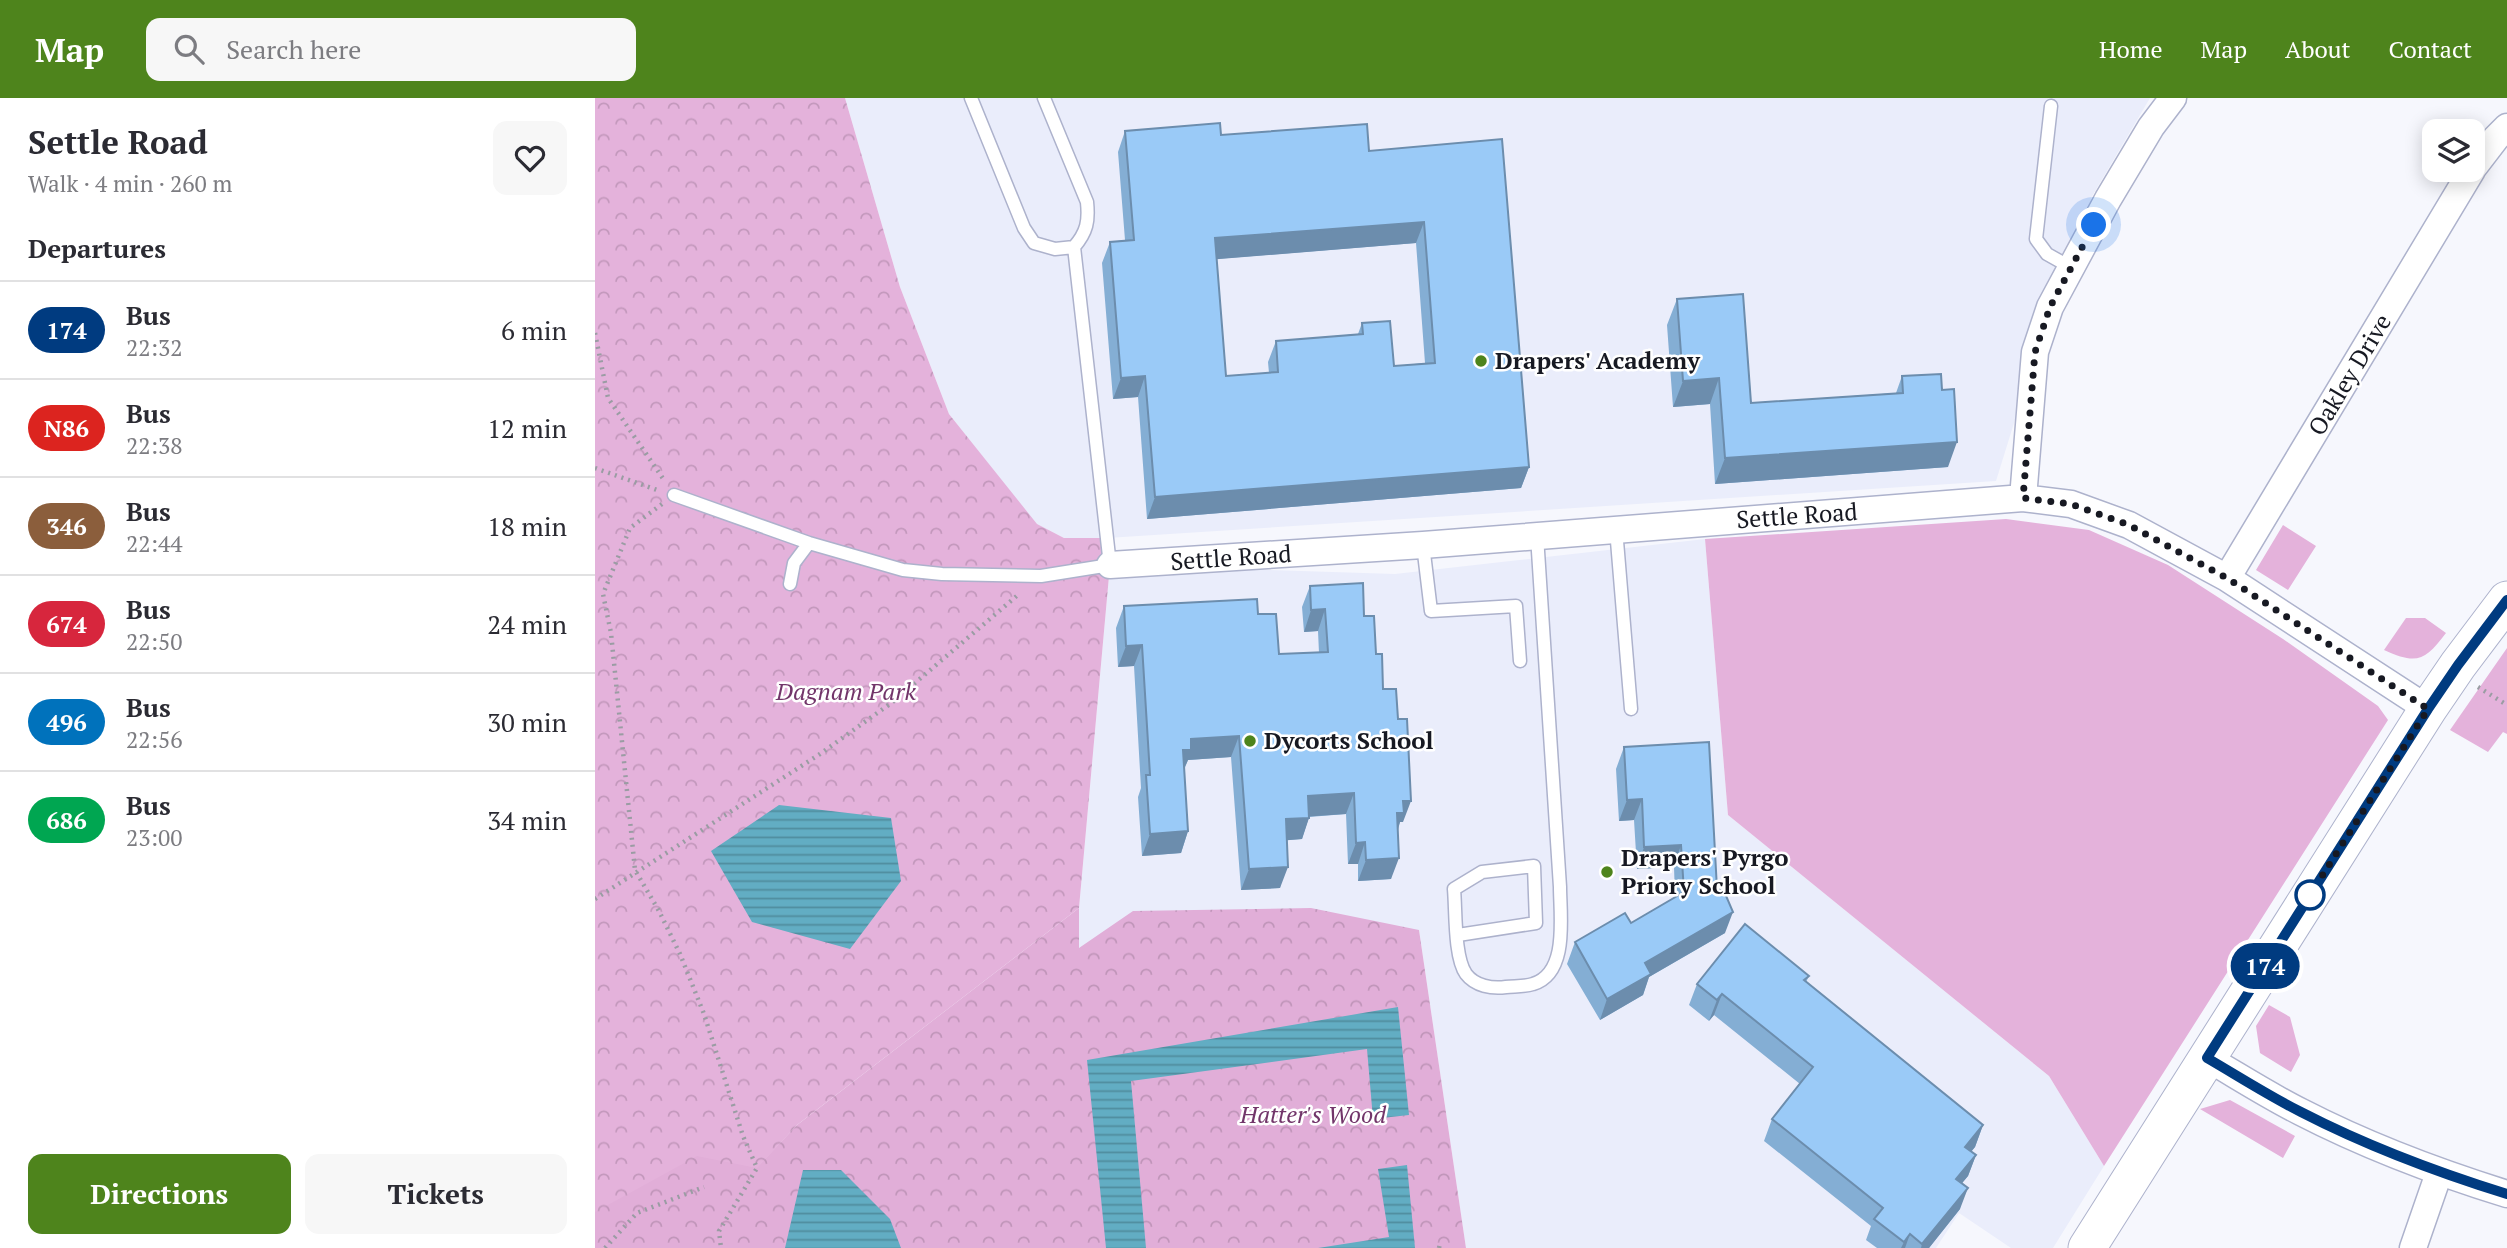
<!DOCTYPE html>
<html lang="en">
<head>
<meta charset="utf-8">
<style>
  body { margin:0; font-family:"PT Serif",serif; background:#f7f7f7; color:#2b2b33; height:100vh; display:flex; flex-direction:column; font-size:26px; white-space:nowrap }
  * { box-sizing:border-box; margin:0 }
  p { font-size:23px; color:#7c7c81 }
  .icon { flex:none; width:38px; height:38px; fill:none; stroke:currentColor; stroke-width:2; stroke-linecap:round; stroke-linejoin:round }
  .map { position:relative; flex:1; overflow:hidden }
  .drawer { display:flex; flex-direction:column; background:#fff; width:595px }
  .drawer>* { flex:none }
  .badge { padding:0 14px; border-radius:23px; font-size:24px; line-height:46px }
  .fabs { position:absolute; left:1827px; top:21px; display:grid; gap:14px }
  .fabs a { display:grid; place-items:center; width:63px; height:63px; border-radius:14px; background:#fff; box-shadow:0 4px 18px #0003; font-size:35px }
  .you { position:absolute; width:35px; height:35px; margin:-18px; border:5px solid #fff; border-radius:50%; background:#1a73e8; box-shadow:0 0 0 10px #1a73e833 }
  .map>.badge { position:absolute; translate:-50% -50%; box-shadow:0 0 0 4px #fff }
  h2 { padding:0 28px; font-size:26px; line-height:63px }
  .round { display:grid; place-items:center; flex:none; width:74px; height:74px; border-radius:14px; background:#f7f7f7 }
  .headline { display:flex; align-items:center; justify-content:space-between; height:119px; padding:0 28px }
  h1 { font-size:33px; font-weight:600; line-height:52px }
  .primary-button { display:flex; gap:14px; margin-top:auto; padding:14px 28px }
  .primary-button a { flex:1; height:80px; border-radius:14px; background:#4e841c; color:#fff; font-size:28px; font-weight:600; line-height:80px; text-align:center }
  .primary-button a+a { background:#f7f7f7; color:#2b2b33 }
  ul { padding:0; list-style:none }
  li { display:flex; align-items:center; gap:21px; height:98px; padding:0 28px; border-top:2px solid #e1e1e2 }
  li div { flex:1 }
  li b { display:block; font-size:26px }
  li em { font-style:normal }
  li .badge { min-width:77px; font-weight:700; text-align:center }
  header { display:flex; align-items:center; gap:42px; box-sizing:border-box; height:98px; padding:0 35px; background:#4e841c; color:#fff }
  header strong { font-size:33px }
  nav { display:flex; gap:38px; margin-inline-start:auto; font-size:24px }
  .search { width:490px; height:63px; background:#f7f7f7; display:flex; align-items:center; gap:18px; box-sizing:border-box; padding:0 24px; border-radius:14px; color:#7c7c81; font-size:26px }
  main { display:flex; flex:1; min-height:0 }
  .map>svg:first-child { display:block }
</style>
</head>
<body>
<header>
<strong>Map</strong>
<div class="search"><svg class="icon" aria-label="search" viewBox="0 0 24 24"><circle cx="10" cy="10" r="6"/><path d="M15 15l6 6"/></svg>Search here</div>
<nav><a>Home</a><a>Map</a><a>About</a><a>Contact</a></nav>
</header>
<main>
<section class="drawer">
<div class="headline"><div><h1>Settle Road</h1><p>Walk · 4 min · 260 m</p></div><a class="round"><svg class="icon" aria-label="heart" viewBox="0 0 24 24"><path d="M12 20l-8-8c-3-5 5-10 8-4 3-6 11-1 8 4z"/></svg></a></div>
<h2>Departures</h2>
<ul>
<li><span class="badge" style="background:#003b80;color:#fff">174</span><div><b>Bus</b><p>22:32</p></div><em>6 min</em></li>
<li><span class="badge" style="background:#dc241f;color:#fff">N86</span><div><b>Bus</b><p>22:38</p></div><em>12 min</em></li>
<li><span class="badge" style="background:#8b5e3c;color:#fff">346</span><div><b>Bus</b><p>22:44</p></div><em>18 min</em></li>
<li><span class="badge" style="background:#d7263d;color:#fff">674</span><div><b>Bus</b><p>22:50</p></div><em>24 min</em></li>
<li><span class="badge" style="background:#0072bc;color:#fff">496</span><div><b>Bus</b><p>22:56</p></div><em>30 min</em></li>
<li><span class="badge" style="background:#00a651;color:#fff">686</span><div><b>Bus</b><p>23:00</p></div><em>34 min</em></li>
</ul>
<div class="primary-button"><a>Directions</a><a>Tickets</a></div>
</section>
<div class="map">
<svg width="1912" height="1150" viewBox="0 0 1912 1150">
  <defs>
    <pattern id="forest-crowns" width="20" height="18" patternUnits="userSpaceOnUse" patternTransform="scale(1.75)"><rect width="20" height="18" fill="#e1aed8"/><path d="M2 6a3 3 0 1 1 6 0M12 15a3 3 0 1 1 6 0" fill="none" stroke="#c095b9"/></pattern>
    <pattern id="park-crowns" width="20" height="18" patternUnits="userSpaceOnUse" patternTransform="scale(1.75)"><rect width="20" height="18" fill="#e4b2db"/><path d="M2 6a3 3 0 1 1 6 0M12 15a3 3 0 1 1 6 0" fill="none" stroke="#c398bc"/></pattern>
    <pattern id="water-rules" width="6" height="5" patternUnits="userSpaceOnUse" patternTransform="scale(1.75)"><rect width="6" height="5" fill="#62adc3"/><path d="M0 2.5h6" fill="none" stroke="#508c9e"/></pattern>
  </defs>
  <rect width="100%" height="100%" fill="#f6f7fd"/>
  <path fill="#eaedfb" d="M250 0H1555L1496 100 1499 127 1455 209 1401 383 512 440H469L441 426 354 316 305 189Z
    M1110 441 1133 717 1454 978 1509 1068 1458 1150H1416L1364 1115 1341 1150H871L824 832 482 911 484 810 515 467 800 476Z"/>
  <path fill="#e4b2db" d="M1411 421 1494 432 1573 467 1688 541 1783 608 1793 622 1509 1068 1454 978 1133 717 1110 441Z
    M1688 427 1721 448 1693 492 1661 472Z
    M1811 520H1830L1851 535C1830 563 1822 567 1789 552Z
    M1912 550V636L1908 634 1893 654 1855 632Z
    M1674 907 1695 919 1705 957 1696 974 1665 955 1661 928Z
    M1635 1002 1700 1038 1688 1060 1605 1011Z"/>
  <path fill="url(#forest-crowns)" d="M484 810V850L538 813 716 810 824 832 871 1150H0V929L162 1069 202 1027Z"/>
  <path fill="url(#park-crowns)" d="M0 0H250L305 189 354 316 442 426 469 440H512L515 467 484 810 202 1027 162 1070 102 1058 0 1114Z"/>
  <path fill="url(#water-rules)" d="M184 707 296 720 306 783 255 851 157 824 116 753Z
    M803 909 814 1017 778 1021 772 951 536 983 551 1150H511L492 962Z
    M812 1067 820 1150H723L794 1139 783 1071Z
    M208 1072H246L295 1121 306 1150H190Z"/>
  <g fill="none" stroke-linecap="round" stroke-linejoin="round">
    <defs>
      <path id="lane" d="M376 0 429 130 439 145 460 151 479 149C492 134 494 123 492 104L449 0
        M1456 8 1441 141 1452 156 1477 170
        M79 397 214 445 308 472 347 476 446 478 515 467 479 149
        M1021 431 1036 611
        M828 447 836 513 921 508 925 563
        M195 486 199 465 214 445
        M863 837 941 825 939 768 887 774 859 791C861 813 859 859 871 876 880 888 897 891 911 889 919 888 929 889 938 886 974 875 965 818 965 789L942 438"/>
      <path id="street" d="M1878 70 1901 40 1912 29
        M1428 400 1440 254 1455 209 1513 101 1556 29 1578 0
        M515 467 828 447 1428 400 1476 406 1534 427 1632 480 1833 611
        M1632 480 1877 72
        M1612 960C1643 978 1674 998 1706 1014 1772 1048 1841 1074 1912 1096
        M1818 1150 1844 1075"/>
      <path id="secondary" d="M1492 1150 1833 611 1863 567 1912 502"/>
    </defs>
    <use href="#lane" stroke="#adb2cc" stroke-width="15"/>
    <use href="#street" stroke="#adb2cc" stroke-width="29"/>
    <use href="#secondary" stroke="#adb2cc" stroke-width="39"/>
    <path stroke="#9a9ca3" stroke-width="4.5" stroke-dasharray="2 5" stroke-linecap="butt" d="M0 235 13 300 69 382
      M0 370 62 392
      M67 406 35 430 8 496 16 535 40 772 64 813 85 856 109 916 148 1038 162 1070 124 1133 126 1150
      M1883 589 1912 607
      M0 801 225 656 299 603 424 496
      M10 1150 42 1115 109 1089
      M844 1150 845 1146"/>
    <use href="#lane" stroke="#fff" stroke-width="12"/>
    <use href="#street" stroke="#fff" stroke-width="26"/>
    <use href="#secondary" stroke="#fff" stroke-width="37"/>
  </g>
  <path fill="#84aed4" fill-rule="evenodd" d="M530 33 626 37 774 53 907 41 934 369 926 390 552 421 543 299 518 301 507 165 515 144 530 142 523 54ZM821 145 830 265 799 268 767 225 763 236 681 243 673 264 674 275 631 278 621 161Z
    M1082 201 1156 305 1301 295 1307 278 1353 369 1120 386 1115 306 1078 309 1072 227Z
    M715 488 769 518 781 556 788 591 808 724H805L803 732 796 781 763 783V766H753L751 716 714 719 707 741 692 742 685 790 646 792 636 659 593 662 589 672 593 733 586 755 547 758 543 699 546 690 539 568 523 569 521 530 529 508 663 516 684 556 724 555 723 533 709 534 707 509Z
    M1029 649 1122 791 1130 835 1054 879 1048 897 1005 922 972 866 980 844 1036 825 1080 799 1079 769 1042 771 1039 722 1024 723 1021 671Z
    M1214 878 1211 884 1388 1027 1380 1049 1376 1054 1381 1057 1373 1078 1367 1085 1365 1111 1334 1150H1282L1271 1142 1276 1128 1169 1043 1177 1021 1205 986 1119 917 1114 923 1094 907 1102 886Z"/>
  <path fill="#6c8dad" d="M829 124 821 145 612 162 620 140Z
    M550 278 543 299 518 301 526 280Z
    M1124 280 1115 306 1078 309 1088 283Z
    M1362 344 1353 369 1120 386 1130 360Z
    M934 369 926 390 552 421 560 399Z
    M730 511 723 533 709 534 716 512Z
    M547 547 539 568 523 569 531 548Z
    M644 638 636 659 593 662 588 673V652L596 641Z
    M759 695 751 716 706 719 713 698Z
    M1047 701 1039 722 1024 723 1032 702Z
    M808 703H816L808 724H805L801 736 802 715Z
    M714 720 707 741 683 743 691 721Z
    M593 733 586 755 547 758 555 736Z
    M770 744 763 766H753L761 745Z
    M1086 747 1079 769 1042 771 1049 749Z
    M804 760 796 781 763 783 771 762Z
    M693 769 685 790 646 792 654 771Z
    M1138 814 1130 835 1054 879 1048 897 1005 922 1012 901 1050 865Z
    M1127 896 1119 917 1114 923 1122 902Z
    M1388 1027 1380 1049 1362 1070 1370 1049Z
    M1381 1057 1373 1078 1353 1102 1361 1081Z
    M1373 1090 1365 1111 1334 1150H1326L1327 1146Z
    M1315 1136 1310 1150H1306L1309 1144Z"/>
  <path fill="#9acaf7" stroke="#6c8dad" stroke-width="2" fill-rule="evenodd" d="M625 25 626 37 772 26 774 53 907 41 934 369 560 399 550 278 526 280 515 144 539 142 530 33ZM829 124 840 265 799 268 795 223 767 225 768 236 681 243 683 274 631 278 620 140Z
    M1148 196 1156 305 1308 295 1307 278 1346 276 1347 292 1359 291 1362 344 1130 360 1124 280 1088 283 1082 201Z
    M768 485 769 518H779L781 556H787L788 591H801L803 621H812L816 703H808L809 715H802L804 760 771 762 770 744 761 745 759 695 713 698 714 720 691 721 693 769 654 771 644 638 596 641V652H588L593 733 555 736 551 677H555L547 547 531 548 529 508 662 501 663 516H681L684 556 733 554 730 511 716 512 715 488Z
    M1114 644 1122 791 1129 793 1138 814 1050 865 1056 876 1012 901 980 844 1030 815 1036 825 1089 794 1086 747 1049 749 1047 701 1032 702 1029 649Z
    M1150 826 1214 878 1209 882 1388 1027 1370 1049 1381 1057 1361 1081 1373 1090 1327 1146 1315 1136 1309 1144 1279 1121 1288 1110 1177 1021 1218 969 1127 896 1122 902 1102 886Z"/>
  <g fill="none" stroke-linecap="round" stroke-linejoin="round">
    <defs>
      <path id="line" d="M1912 502 1863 567 1833 611 1612 960C1643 978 1674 998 1706 1014 1772 1048 1841 1074 1912 1096"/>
    </defs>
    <use href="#line" stroke="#fff" stroke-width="16"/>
    <use href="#line" stroke="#003b80" stroke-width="10"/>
    <path stroke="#171922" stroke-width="7" stroke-dasharray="0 12.6" d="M1499 127 1455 209 1440 254 1428 400 1476 406 1534 427 1632 480 1833 611 1715 797"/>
  </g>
  <g fill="#4e841c" stroke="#fff" stroke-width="2.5">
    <circle cx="886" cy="263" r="7"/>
    <circle cx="655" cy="643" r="7"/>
    <circle cx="1012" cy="774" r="7"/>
  </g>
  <circle fill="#fff" stroke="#003b80" stroke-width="3.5" cx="1715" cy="797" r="14"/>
  <g text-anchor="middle" stroke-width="5" stroke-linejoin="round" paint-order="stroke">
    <g font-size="24" font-weight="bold" fill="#171922" stroke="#fff" text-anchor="start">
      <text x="900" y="271">Drapers' Academy</text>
      <text x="669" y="651">Dycorts School</text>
      <text x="1026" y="768">Drapers' Pyrgo<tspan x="1026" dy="28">Priory School</tspan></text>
    </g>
    <g font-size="24" fill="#171922" stroke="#fff">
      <text transform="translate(1755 277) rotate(-59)" y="8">Oakley Drive</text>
      <text transform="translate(1202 418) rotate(-4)" y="8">Settle Road</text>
      <text transform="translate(636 460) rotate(-4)" y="8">Settle Road</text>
    </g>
    <g font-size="24" font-style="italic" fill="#72356a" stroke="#fff">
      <text x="251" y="602">Dagnam Park</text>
      <text x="718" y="1025">Hatter's Wood</text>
    </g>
  </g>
</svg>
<div class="fabs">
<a><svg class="icon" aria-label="layers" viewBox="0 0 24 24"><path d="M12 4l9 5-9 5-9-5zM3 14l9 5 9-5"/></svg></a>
</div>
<div class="you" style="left:1499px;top:127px"></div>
<b class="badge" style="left:1670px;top:868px;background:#003b80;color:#fff">174</b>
</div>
</main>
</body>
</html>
